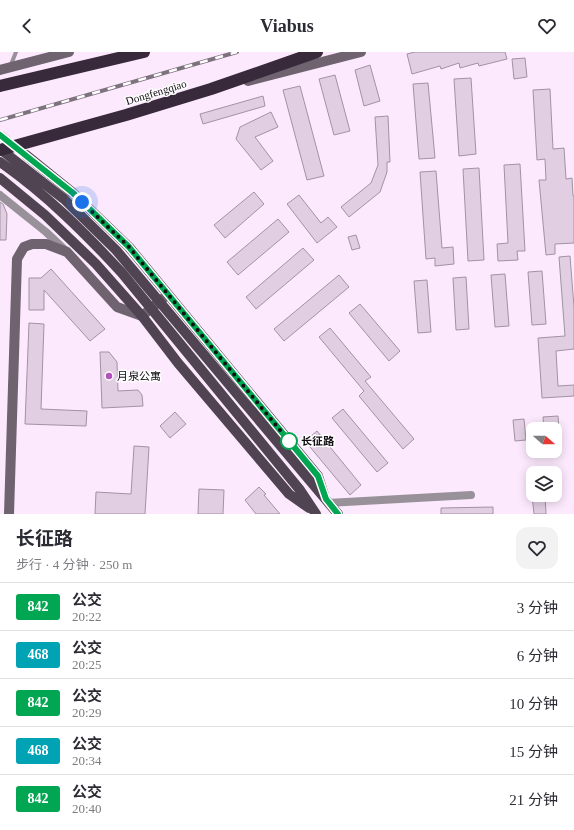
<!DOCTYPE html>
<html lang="zh">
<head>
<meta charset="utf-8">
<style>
  body { margin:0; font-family:"Times New Roman","Noto Sans SC",serif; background:#f2f2f3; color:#2b2b33; height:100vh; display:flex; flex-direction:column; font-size:15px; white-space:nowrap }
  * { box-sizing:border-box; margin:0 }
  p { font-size:13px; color:#7c7c81 }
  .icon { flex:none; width:22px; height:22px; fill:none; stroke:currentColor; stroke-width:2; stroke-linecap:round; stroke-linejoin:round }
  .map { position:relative; height:462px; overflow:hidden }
  .details { display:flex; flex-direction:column; background:#fff; flex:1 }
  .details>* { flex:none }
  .badge { padding:0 8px; border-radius:3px; font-size:14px; line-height:26px }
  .needle { width:26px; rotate:110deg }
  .fabs { position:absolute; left:526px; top:370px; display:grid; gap:8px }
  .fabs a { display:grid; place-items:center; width:36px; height:36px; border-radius:8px; background:#fff; box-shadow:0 2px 10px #0003; font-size:20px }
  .you { position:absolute; width:20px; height:20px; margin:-10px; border:3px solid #fff; border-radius:50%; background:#1a73e8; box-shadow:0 0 0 6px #1a73e833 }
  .map>.badge { position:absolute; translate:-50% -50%; box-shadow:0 0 0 2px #fff }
  .round { display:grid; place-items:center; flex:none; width:42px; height:42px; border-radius:12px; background:#f2f2f3 }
  .overview { display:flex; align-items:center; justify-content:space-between; height:68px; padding:0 16px }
  h1 { font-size:19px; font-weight:700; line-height:30px }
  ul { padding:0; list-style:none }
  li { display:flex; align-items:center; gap:12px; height:48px; padding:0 16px; border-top:1px solid #e1e1e2 }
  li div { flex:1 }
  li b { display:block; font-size:15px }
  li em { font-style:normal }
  li .badge { min-width:44px; font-weight:700; text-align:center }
  header { display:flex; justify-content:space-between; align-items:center; height:52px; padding:0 16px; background:#fff; font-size:18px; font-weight:700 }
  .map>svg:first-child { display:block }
</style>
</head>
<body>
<header><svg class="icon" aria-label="back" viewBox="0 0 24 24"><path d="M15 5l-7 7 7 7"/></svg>Viabus<svg class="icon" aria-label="heart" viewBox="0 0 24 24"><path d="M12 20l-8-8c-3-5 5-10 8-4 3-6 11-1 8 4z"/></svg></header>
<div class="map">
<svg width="574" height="462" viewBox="0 0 574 462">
  <rect width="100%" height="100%" fill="#fde9fe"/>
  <path fill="#e1cee2" stroke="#a391a4" d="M415 0H505L507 7 479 14 478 11 460 16 459 11 441 17 440 14 412 22 407 2Z
    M525 6 527 25 514 27 512 7Z
    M370 13 380 49 364 54 355 18Z
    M335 23 350 79 334 83 319 27Z
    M471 26 476 102 459 104 454 27Z
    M428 31 435 106 419 107 413 32Z
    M300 34 324 124 307 128 283 38Z
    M550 37 553 97 564 96 566 127 572 126 573 144H574V191L555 192V202L546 203 539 128H546L545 107 537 108 533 38Z
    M263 44 265 54 203 72 200 62Z
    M271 60 278 75 255 85 273 109 261 118 236 87 240 75Z
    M388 64 390 110H387V120L380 140 349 165 341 155 371 131 378 113 375 65Z
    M520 112 525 199H517L518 208 498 209 497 192 508 191 504 113Z
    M479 116 484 208 468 209 463 117Z
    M436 119 442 196 453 195 454 212 435 214V206L426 207 420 120Z
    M254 140 264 152 225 186 214 173Z
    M299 143 321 171 328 165 337 175 317 191 287 152Z
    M0 150 3 152 7 162 6 188H0Z
    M278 167 289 180 238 223 227 210Z
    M356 183 360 196 352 198 348 185Z
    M303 196 314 208 256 257 246 245Z
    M570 204 574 255V297L556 299 558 334 574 333V344L542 346 538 286 565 284 559 205Z
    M51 217 105 277 90 289 44 238V258H29V226H41Z
    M542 219 546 272 532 273 528 220Z
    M505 222 509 274 495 275 491 223Z
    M339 223 349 235 284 289 274 277Z
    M466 225 469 277 456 278 453 226Z
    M427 228 431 280 418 281 414 229Z
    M360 252 400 299 389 309 349 261Z
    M29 271 44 272 41 357 87 359 86 374 25 372Z
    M330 276 371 325 365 329 414 387 403 397 359 344 364 339 319 285Z
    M100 300H109L117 310 118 339 138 338 142 343 143 354 102 356Z
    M343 357 388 411 377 420 332 366Z
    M175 360 186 372 170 386 160 374Z
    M558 364 559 377H544L543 365Z
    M524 367 526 388 515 389 513 368Z
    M317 379 361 433 350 443 305 389Z
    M134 394 149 395 145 462H95L96 440 131 442Z
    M259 435 266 442 264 443 280 462H256L245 448Z
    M199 437 224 438 223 462H198Z
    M532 443H545L546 462H534Z
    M493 455V462H441V456Z"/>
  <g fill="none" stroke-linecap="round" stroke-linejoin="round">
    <path stroke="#dac8db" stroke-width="10" stroke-dasharray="10 5" stroke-linecap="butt" d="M0 83 26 103"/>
    <path stroke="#999199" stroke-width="4" d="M10 15 16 0"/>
    <path stroke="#999199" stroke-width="8" d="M0 143 46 180 65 198
      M328 451 471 443"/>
    <path stroke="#6f636f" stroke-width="10" d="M0 18 69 0
      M248 29 361 0
      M9 462 17 207 24 195 32 192H46L67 200 117 255 142 264 166 244"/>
    <path stroke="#514452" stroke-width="10" d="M0 97 64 147 116 198 338 462
      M26 103 73 141 129 195 318 424 324 443
      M0 110C46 142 85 181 122 221L300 438 316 462
      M0 126 45 163 96 212 142 264 178 311 289 442 309 456"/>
    <path stroke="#382a3a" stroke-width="12" d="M0 34 144 0
      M0 98 126 63 211 37 317 0"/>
    <defs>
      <path id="rail" d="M0 68 237 0"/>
    </defs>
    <use href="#rail" stroke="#7e727f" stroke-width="4"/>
    <use href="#rail" stroke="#fefefe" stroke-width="2.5" stroke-dasharray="8" stroke-linecap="butt"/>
  </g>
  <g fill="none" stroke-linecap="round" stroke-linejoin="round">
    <defs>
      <path id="line" d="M0 83 73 141 129 195 318 424 326 447 338 462"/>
    </defs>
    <use href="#line" stroke="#fff" stroke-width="9"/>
    <use href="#line" stroke="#00a651" stroke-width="6"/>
    <path stroke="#130d14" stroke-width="4" stroke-dasharray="0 7.2" d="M82 150 129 195 289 389"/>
  </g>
  <circle fill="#b252bb" stroke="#fefefe" stroke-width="1.5" cx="109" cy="324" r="4"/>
  <circle fill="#fff" stroke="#00a651" stroke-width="2" cx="289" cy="389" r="8"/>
  <g text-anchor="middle" stroke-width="3" stroke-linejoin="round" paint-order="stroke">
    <g font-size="11" fill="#130d14" stroke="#fefefe">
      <text transform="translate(156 40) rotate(-17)" y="4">Dongfengqiao</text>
    </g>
    <g font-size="11" fill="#130d14" stroke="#fefefe" text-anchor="start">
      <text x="117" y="328">月泉公寓</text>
    </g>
    <g font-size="11" font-weight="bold" fill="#130d14" stroke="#fefefe" text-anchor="start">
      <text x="301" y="393">长征路</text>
    </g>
  </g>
</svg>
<div class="fabs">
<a><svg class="needle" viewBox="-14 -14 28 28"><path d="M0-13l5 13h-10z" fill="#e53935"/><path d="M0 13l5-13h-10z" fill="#7c7c81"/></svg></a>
<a><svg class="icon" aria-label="layers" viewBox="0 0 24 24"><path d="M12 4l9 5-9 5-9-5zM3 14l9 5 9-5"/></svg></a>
</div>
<div class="you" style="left:82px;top:150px"></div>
</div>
<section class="details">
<div class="overview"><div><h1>长征路</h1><p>步行 · 4 分钟 · 250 m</p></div><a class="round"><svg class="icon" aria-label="heart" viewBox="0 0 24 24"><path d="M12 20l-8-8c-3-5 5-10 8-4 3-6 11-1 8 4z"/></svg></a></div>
<ul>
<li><span class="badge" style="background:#00a651;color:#fff">842</span><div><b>公交</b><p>20:22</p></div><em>3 分钟</em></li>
<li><span class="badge" style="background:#00a3b4;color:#fff">468</span><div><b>公交</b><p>20:25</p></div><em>6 分钟</em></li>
<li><span class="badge" style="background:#00a651;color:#fff">842</span><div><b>公交</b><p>20:29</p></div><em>10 分钟</em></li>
<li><span class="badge" style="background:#00a3b4;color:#fff">468</span><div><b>公交</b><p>20:34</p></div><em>15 分钟</em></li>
<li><span class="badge" style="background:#00a651;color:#fff">842</span><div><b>公交</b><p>20:40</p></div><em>21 分钟</em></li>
</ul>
</section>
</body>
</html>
